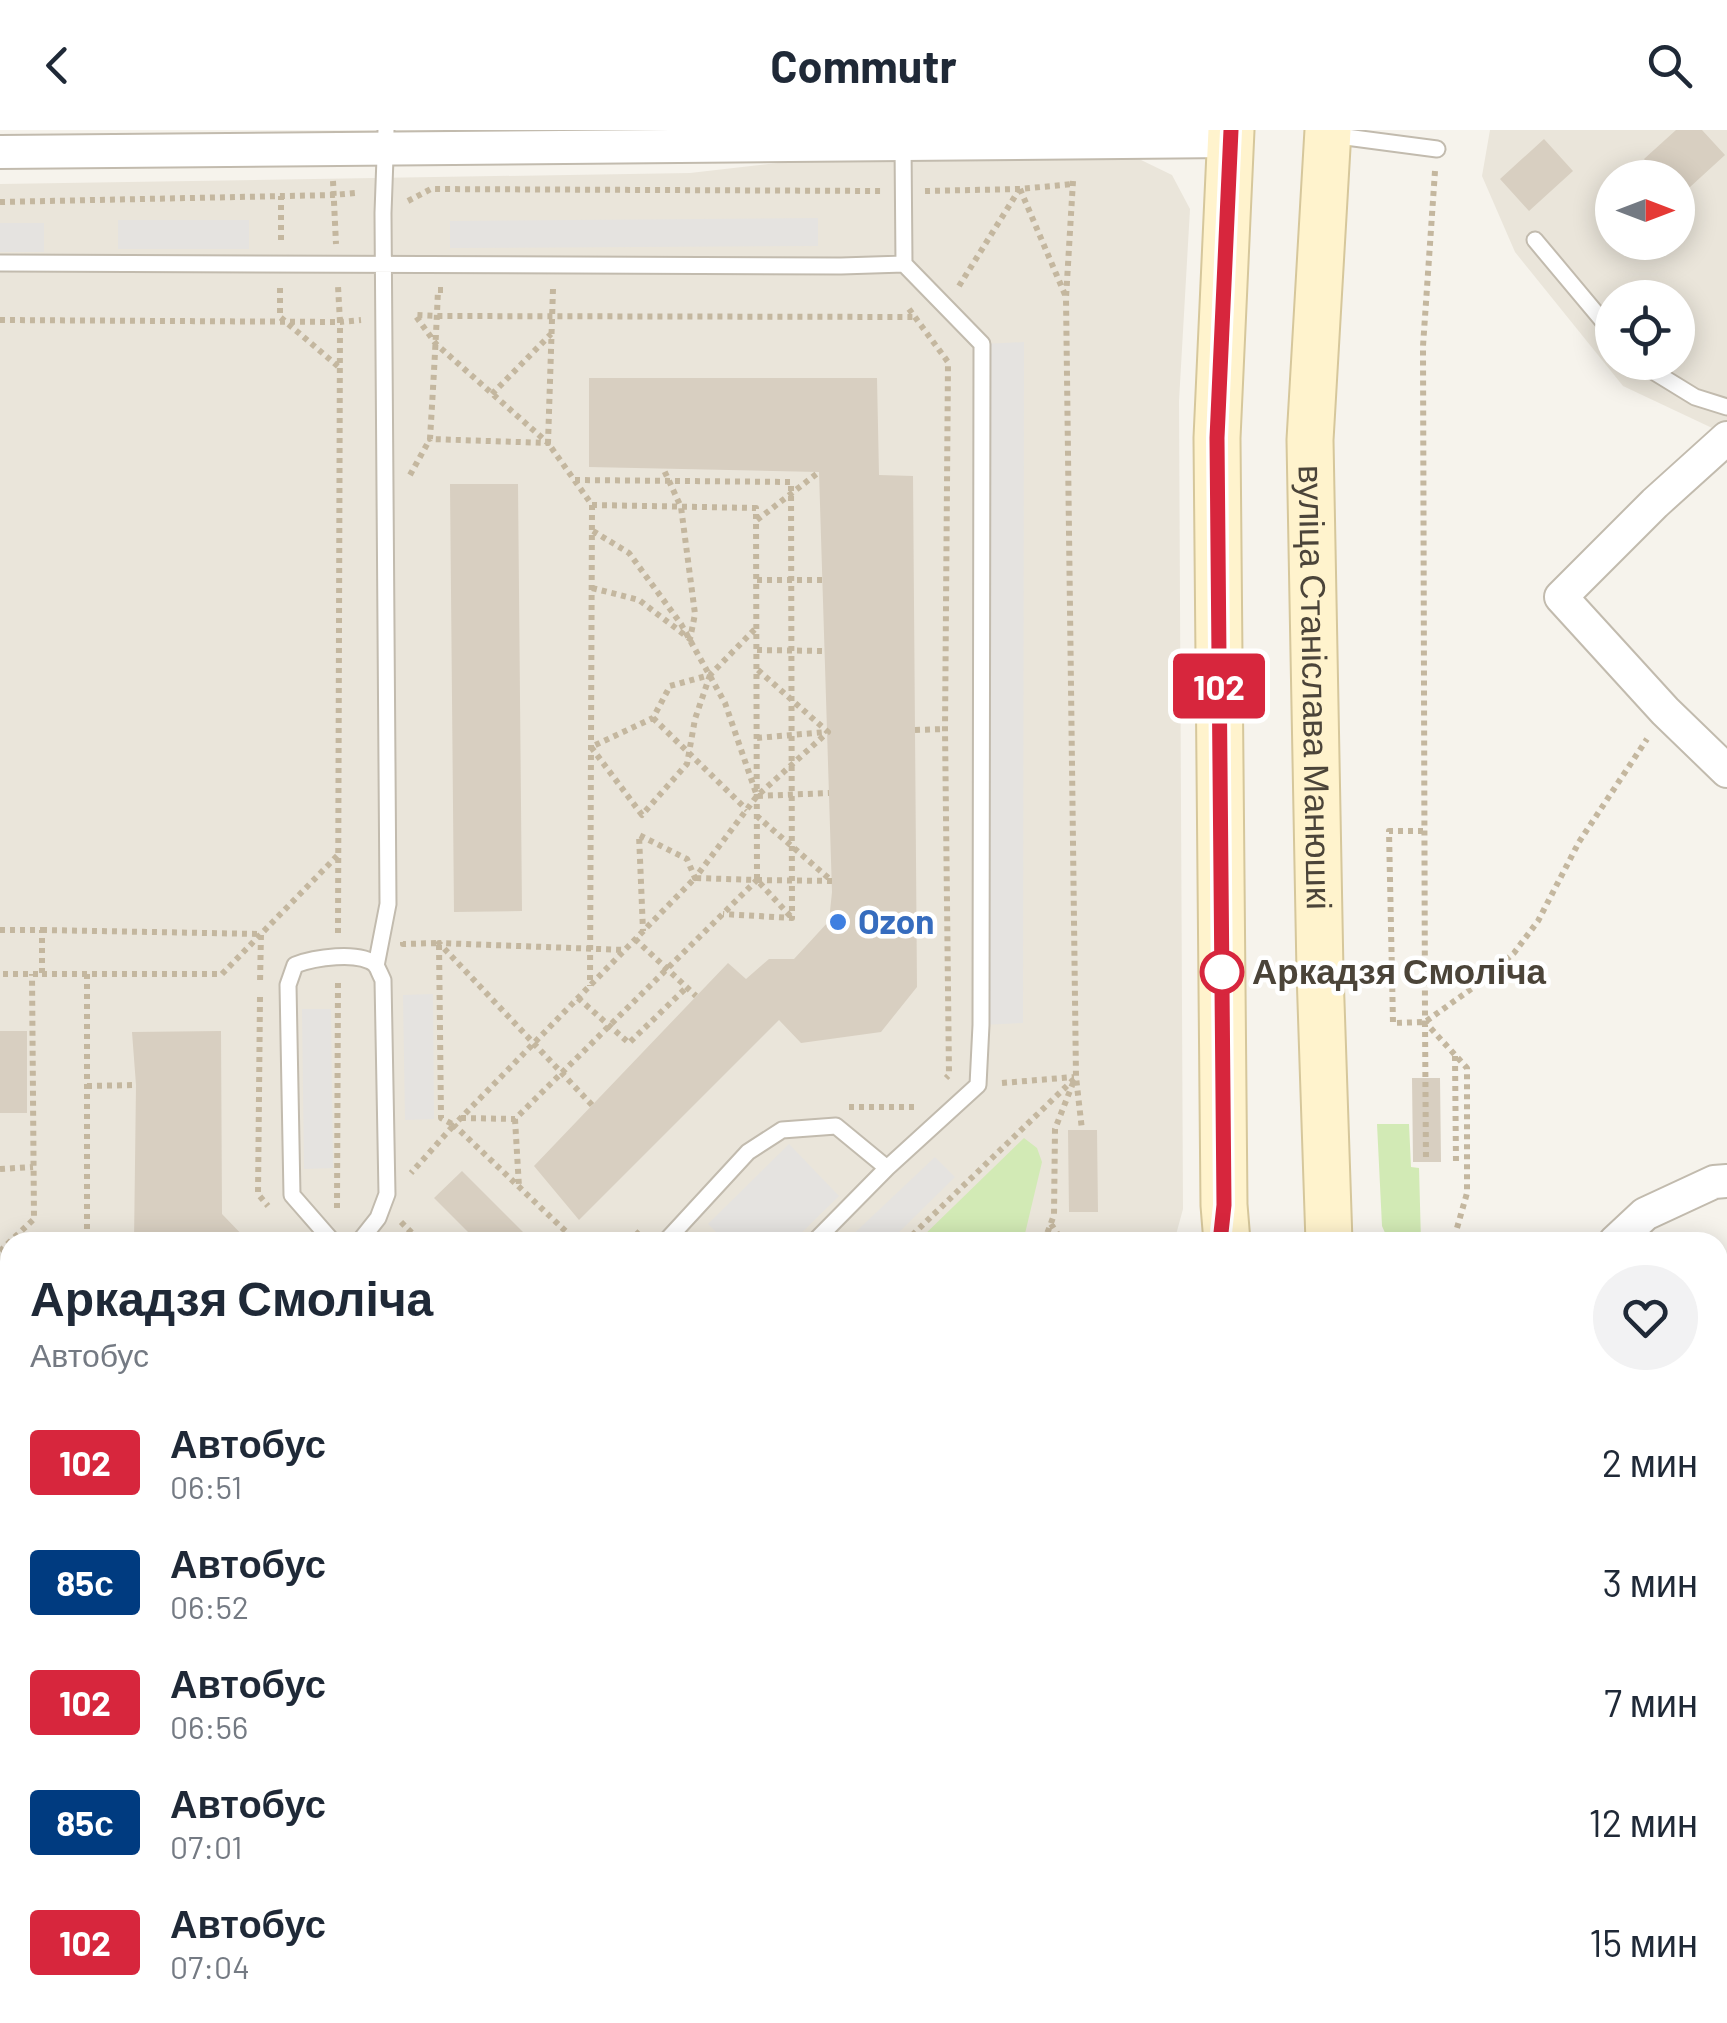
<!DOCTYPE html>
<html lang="ru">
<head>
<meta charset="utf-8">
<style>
  body { margin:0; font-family:Barlow,sans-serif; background:#f2f2f3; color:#1f2937; height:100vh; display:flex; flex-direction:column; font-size:38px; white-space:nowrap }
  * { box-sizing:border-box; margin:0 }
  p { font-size:32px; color:#747a83 }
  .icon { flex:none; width:55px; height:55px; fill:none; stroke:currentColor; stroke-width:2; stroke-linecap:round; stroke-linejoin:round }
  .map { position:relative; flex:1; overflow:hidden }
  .sheet { position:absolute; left:0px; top:1102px; width:1728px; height:792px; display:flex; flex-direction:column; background:#fff; border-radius:30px 30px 0 0; box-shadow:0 5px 25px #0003 }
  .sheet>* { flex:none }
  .badge { padding:0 20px; border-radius:8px; font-size:35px; line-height:65px }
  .needle { width:65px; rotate:90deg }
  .tools { position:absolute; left:1595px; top:30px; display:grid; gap:20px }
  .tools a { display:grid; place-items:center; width:100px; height:100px; border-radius:50%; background:#fff; box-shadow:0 5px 25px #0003; font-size:50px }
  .map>.badge { position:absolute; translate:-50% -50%; box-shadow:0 0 0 5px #fff }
  .round { display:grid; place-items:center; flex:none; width:105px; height:105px; border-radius:52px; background:#f2f2f3 }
  .head { display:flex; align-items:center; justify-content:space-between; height:170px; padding:0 30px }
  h1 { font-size:48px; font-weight:700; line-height:75px }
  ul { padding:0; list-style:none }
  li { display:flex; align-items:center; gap:30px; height:120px; padding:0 30px }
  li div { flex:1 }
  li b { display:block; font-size:38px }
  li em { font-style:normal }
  li .badge { min-width:110px; font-weight:700; text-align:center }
  header { display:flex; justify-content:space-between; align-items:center; height:130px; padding:0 30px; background:#fff; font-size:45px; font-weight:700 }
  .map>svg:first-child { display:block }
</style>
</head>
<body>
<header><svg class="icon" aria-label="back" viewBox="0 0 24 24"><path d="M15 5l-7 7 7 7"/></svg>Commutr<svg class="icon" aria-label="search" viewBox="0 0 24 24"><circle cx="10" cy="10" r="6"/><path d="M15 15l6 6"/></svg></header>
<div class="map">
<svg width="1727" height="1893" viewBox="0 0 1727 1893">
  <rect width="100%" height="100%" fill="#f6f3ec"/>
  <path fill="#eae5da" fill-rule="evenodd" d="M1490 0H1727V305L1623 256 1515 122 1482 46ZM1612 48H1678V112H1612ZM1612 168H1678V232H1612Z
    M830 27 1139 29 1172 45 1190 79 1179 271 1183 1079 1174 1112H10V1885H214L206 1893H0V54L690 43Z"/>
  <path fill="#d2eab5" d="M1377 994H1409L1411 1037 1419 1038 1421 1112H1389L1382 1096Z
    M1024 1008 1037 1018 1042 1032 1023 1112H917Z"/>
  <path fill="#e5e3e0" d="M818 88V116L450 118V91Z
    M118 90H249V119H118Z
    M0 93H44V122H0Z
    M1024 212 1023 893 981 895 982 214Z
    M433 864 434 989 405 990 403 865Z
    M302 879H331L333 1038 304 1039Z
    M789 1014 839 1066 792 1112H726L708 1094Z
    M935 1027 955 1047 889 1112H845Z"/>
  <path fill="#d8cfc1" d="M1676 0H1702L1725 25 1678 68V48H1661L1644 29Z
    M1544 9 1573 41 1529 81 1500 49Z
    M589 248H877L879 345 913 346 917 857 881 902 801 913 779 890 579 1090 534 1036 728 833 746 849 769 829H794L829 791 832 762 819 342 589 337Z
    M450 354H518L522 781 454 782Z
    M0 901H27V983H0Z
    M221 901 222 1084 249 1112H134L136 955 132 902Z
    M1412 948H1440L1441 1032H1413Z
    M1068 1000H1097L1098 1082H1069Z
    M462 1041 533 1112H478L434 1068Z
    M0 1785 10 1795V1822L0 1832Z"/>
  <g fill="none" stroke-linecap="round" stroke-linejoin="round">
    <defs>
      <path id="service" d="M1331 5 1437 19
        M1535 110 1612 202
        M0 133 841 136 904 134
        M1638 232 1695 267 1727 277
        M376 836 388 774 383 83 386 0
        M333 1112 292 1065 288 855 295 835C313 828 359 820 376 835 377 837 382 848 383 850L387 1064 378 1088 359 1112
        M665 1112 748 1022 782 1000 836 996 887 1038
        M814 1112 887 1038 978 955 981 895 982 214 904 134 903 14
        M0 1741 10 1750"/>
      <path id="minor" d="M0 22 1229 11
        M1727 308 1655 373 1561 467 1665 581 1727 641
        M1615 1112 1645 1084 1714 1052 1727 1051"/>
      <g id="secondary">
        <path id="s1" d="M1328 0 1310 310 1320 842 1329 1112"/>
        <path d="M1227 1112 1224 1075 1217 308 1231 0"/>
        <path d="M1305 1885 1307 1893"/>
        <path d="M1396 1885 1397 1893"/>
        <path d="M250 1893 259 1885"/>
        <path d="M342 1893 351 1885"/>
      </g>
    </defs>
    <use href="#service" stroke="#c2bbae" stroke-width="19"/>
    <use href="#minor" stroke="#c2bbae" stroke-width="36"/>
    <use href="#secondary" stroke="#d6c79b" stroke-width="49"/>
    <path stroke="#c4b79f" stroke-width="6" stroke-dasharray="5 5" stroke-linecap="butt" d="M1435 41 1423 216 1425 892 1467 938V1063L1453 1112
      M333 51 336 114
      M1073 51 1066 168 1076 947 1082 1000
      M1020 59 1066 167
      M925 61 1020 59 1073 54
      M408 71 431 59 882 61
      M0 72 333 65 355 63 358 65
      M281 110V66
      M959 156 1019 60
      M280 158V187L340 238
      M553 159 548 313 592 375 590 856
      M443 160H438C436 209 433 259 430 309L548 313 436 214 415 185 437 186 915 187
      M909 179 948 232 945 599 949 945 946 948
      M0 190 340 192 338 156
      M492 264 551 204
      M410 345 430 309
      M575 350 791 352 792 788 723 784
      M592 375 756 378 757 750 792 788
      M757 390 819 342
      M593 401 629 423 681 494 725 573 757 666 695 748 687 729 639 705 643 801
      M757 450H823
      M592 458 639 470 690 509 695 484 681 377 663 338
      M757 520 825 521
      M758 540 828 602 757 666 829 663
      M710 545 695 589 687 634 642 685 591 617 653 588 670 556 710 545 756 498
      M653 588 747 680
      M915 600 945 599
      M757 608 826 602
      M1423 701H1389L1393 893 1425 892 1481 852 1514 823 1538 791 1579 712 1647 609
      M757 750 832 751 758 687
      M0 800H42V844H0
      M42 800 261 804 260 854
      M338 803 340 192 361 190
      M635 809 696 866
      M403 812V814L439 813 441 988 454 995 411 1043
      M1358 841 1392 840
      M42 844H222L338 725
      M87 844V1112
      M260 867 258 1064 268 1076
      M578 868 629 913 687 857
      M1425 892 1426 1031
      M1455 926 1456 1034
      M1002 953 1074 947
      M87 956 136 955
      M592 975 439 813 625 820
      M849 977H917
      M461 988 515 989 757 750 695 748 454 995 577 1112
      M515 989 519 1057
      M0 1039 33 1037
      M337 1078 338 850
      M401 1092 421 1112
      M1051 1094 1063 1112
      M87 1106 134 1105
      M629 1112 642 1099
      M905 1112 1075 948
      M1044 1112 1054 1085 1055 999 1073 953
      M0 1121 34 1089 32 844
      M0 1133 10 1154
      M0 1424 10 1431
      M0 1479 10 1467
      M0 1613 10 1603
      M0 1703 10 1714
      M82 1885 91 1893
      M1133 1885 1134 1893
      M1483 1885 1485 1893
      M1510 1885 1512 1893
      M4 1893 12 1885
      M120 1893 128 1885
      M140 1893 149 1885
      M442 1893 451 1885"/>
    <use href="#service" stroke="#fff" stroke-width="15"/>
    <use href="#minor" stroke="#fff" stroke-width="32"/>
    <use href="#secondary" stroke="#fff3cd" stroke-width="45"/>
  </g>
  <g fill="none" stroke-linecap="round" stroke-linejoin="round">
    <defs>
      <path id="line" d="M1220 1112 1224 1075 1217 308 1231 0"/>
    </defs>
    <use href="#line" stroke="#fff" stroke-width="22"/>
    <use href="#line" stroke="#d7263d" stroke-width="15"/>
  </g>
  <circle fill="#3f7fe0" stroke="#fff" stroke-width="4" cx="838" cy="792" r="10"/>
  <circle fill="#fff" stroke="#d7263d" stroke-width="5" cx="1222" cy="842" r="20"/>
  <g text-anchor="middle" stroke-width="9" stroke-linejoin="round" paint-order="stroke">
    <g font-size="35" fill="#4b4439" stroke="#fff">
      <text dy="12" stroke="none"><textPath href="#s1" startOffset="558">вуліца Станіслава Манюшкі</textPath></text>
    </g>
    <g font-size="35" font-weight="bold" fill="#366cbe" stroke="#fff" text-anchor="start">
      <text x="858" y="804">Ozon</text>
    </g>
    <g font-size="35" font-weight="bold" fill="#4b4439" stroke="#fff" text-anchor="start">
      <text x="1252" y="854">Аркадзя Смоліча</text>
    </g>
  </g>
</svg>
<div class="tools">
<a><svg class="needle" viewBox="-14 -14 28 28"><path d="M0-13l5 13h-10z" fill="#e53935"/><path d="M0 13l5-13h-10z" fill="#747a83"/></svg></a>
<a><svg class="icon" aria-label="locate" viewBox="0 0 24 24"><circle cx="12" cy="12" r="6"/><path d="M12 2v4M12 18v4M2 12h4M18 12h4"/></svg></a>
</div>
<b class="badge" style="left:1219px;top:556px;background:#d7263d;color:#fff">102</b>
<section class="sheet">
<div class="head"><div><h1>Аркадзя Смоліча</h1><p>Автобус</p></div><a class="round"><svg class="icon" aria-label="heart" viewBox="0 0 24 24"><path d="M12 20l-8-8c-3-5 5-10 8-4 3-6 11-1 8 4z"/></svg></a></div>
<ul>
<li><span class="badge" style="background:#d7263d;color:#fff">102</span><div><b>Автобус</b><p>06:51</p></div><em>2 мин</em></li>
<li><span class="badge" style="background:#003b80;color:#fff">85с</span><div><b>Автобус</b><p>06:52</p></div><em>3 мин</em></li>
<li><span class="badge" style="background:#d7263d;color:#fff">102</span><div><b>Автобус</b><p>06:56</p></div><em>7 мин</em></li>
<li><span class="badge" style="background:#003b80;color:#fff">85с</span><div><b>Автобус</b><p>07:01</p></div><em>12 мин</em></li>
<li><span class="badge" style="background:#d7263d;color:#fff">102</span><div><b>Автобус</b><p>07:04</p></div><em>15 мин</em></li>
</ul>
</section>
</div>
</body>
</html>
